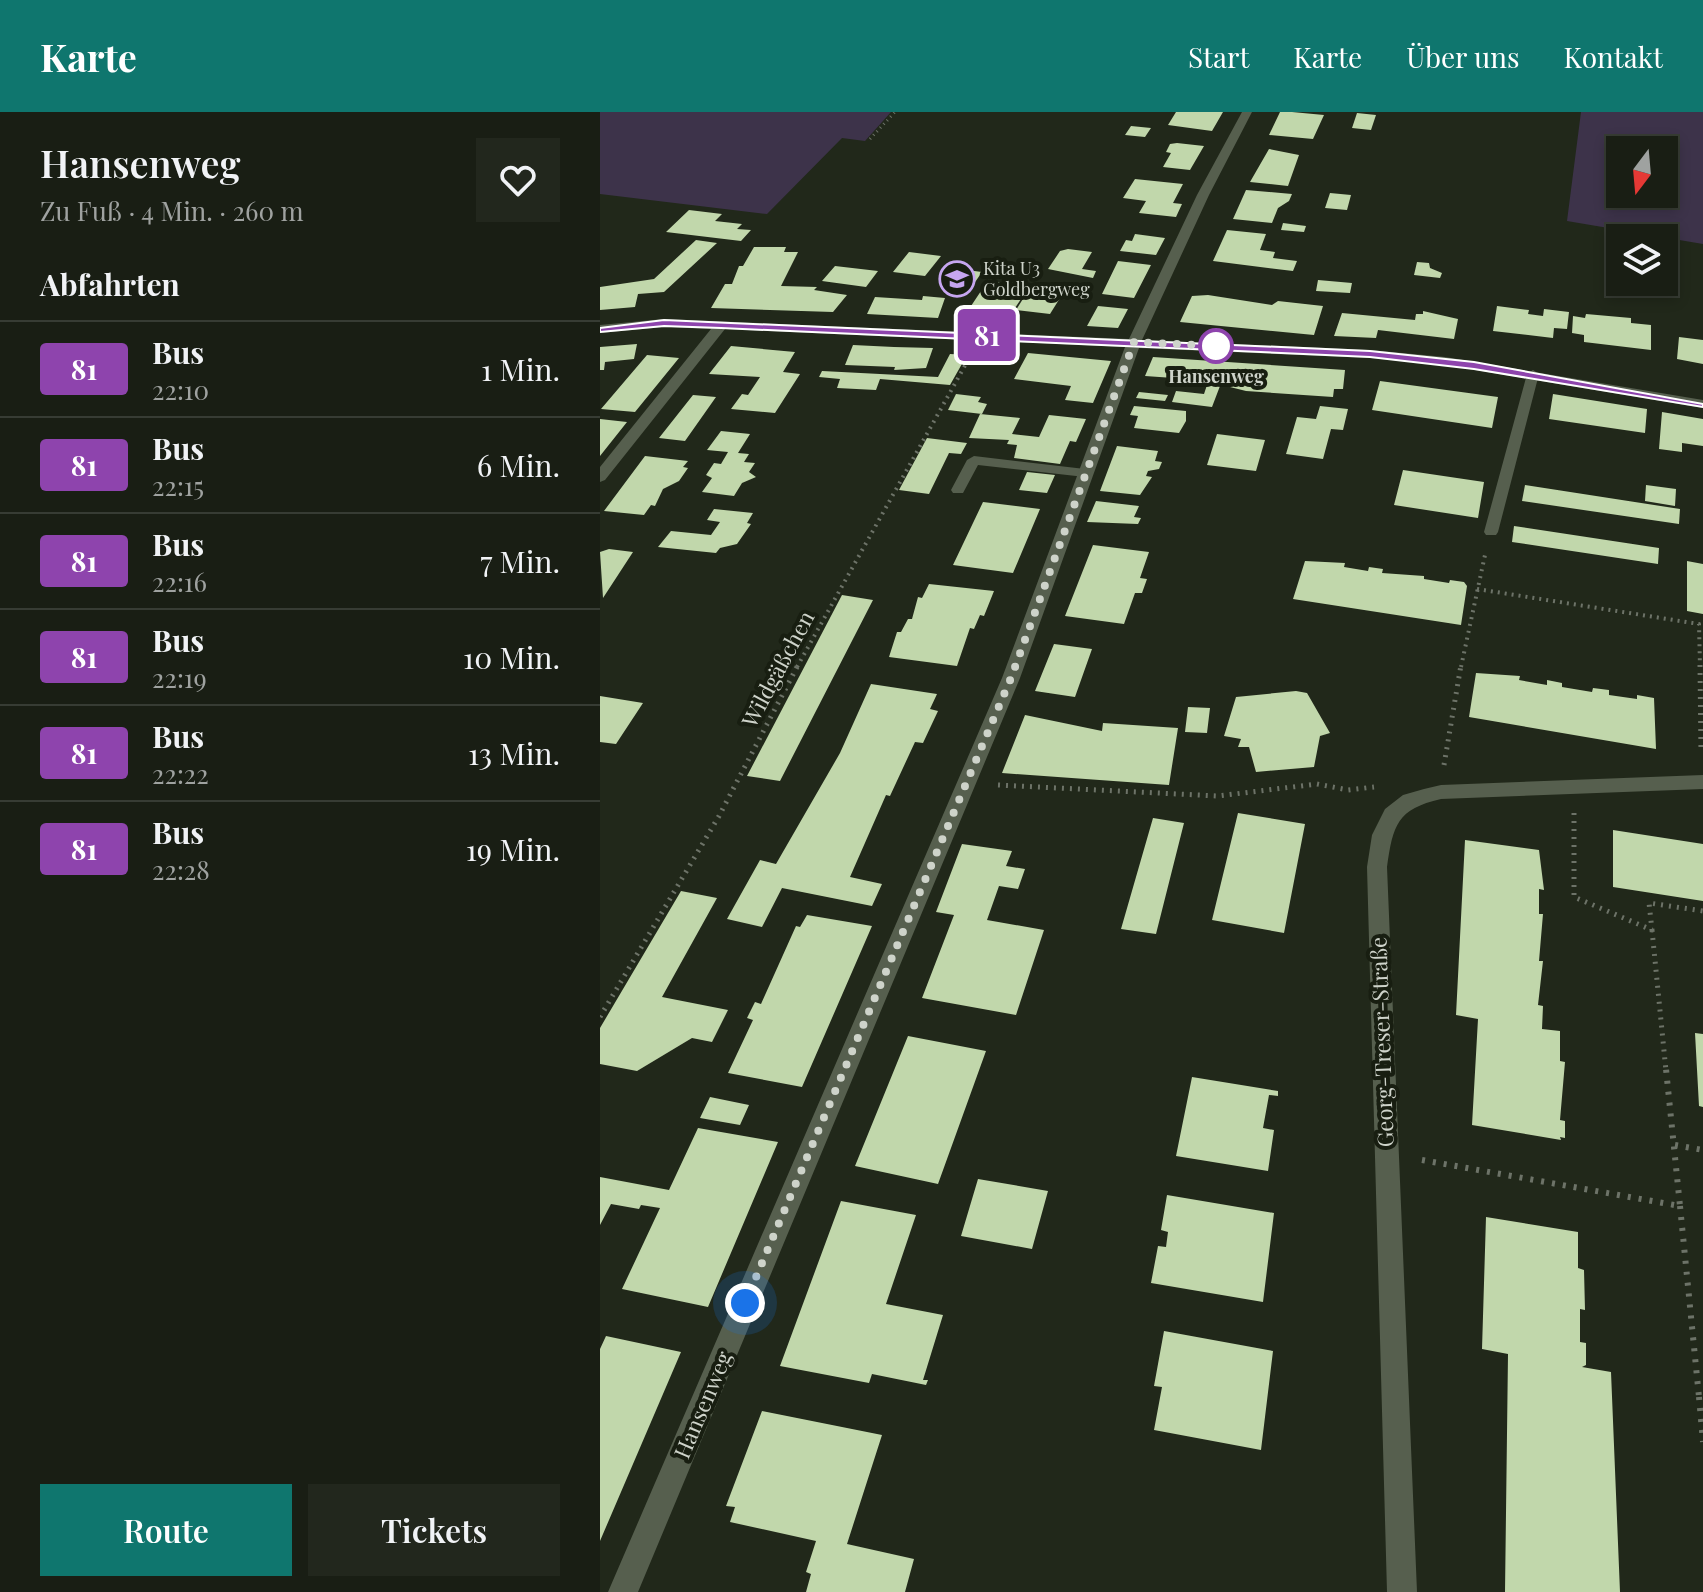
<!DOCTYPE html>
<html lang="de">
<head>
<meta charset="utf-8">
<style>
  body { margin:0; font-family:"Playfair Display",serif; background:#22271d; color:#f1f3f6; height:100vh; display:flex; flex-direction:column; font-size:30px; white-space:nowrap }
  * { box-sizing:border-box; margin:0 }
  p { font-size:26px; color:#9fa2a0 }
  .icon { flex:none; width:44px; height:44px; fill:none; stroke:currentColor; stroke-width:2; stroke-linecap:round; stroke-linejoin:round }
  .map { position:relative; flex:1; overflow:hidden }
  .details { display:flex; flex-direction:column; background:#191e14; width:600px }
  .details>* { flex:none }
  .badge { padding:0 16px; border-radius:6px; font-size:28px; line-height:52px }
  .needle { width:52px; rotate:196deg }
  .tools { position:absolute; left:1006px; top:24px; display:grid; gap:16px }
  .tools a { display:grid; place-items:center; width:72px; height:72px; border-radius:0px; background:#191e14; box-shadow:0 4px 12px #0003,0 0 0 2px #373c34; font-size:40px }
  .you { position:absolute; width:40px; height:40px; margin:-20px; border:6px solid #fff; border-radius:50%; background:#1a73e8; box-shadow:0 0 0 12px #1a73e833 }
  .map>.badge { position:absolute; translate:-50% -50%; box-shadow:0 0 0 4px #fff }
  h2 { padding:0 40px; font-size:30px; line-height:72px }
  .round { display:grid; place-items:center; flex:none; width:84px; height:84px; border-radius:0px; background:#22271d }
  .overview { display:flex; align-items:center; justify-content:space-between; height:136px; padding:0 40px }
  h1 { font-size:38px; font-weight:600; line-height:60px }
  .action { display:flex; gap:16px; margin-top:auto; padding:16px 40px }
  .action a { flex:1; height:92px; border-radius:0px; background:#0f766e; color:#fff; font-size:32px; font-weight:600; line-height:92px; text-align:center }
  .action a+a { background:#22271d; color:#f1f3f6 }
  ul { padding:0; list-style:none }
  li { display:flex; align-items:center; gap:24px; height:96px; padding:0 40px; border-top:2px solid #373c34 }
  li div { flex:1 }
  li b { display:block; font-size:30px }
  li em { font-style:normal }
  li .badge { min-width:88px; font-weight:700; text-align:center }
  header { display:flex; align-items:center; gap:48px; box-sizing:border-box; height:112px; padding:0 40px; background:#0f766e; color:#fff }
  header strong { font-size:38px }
  nav { display:flex; gap:44px; margin-inline-start:auto; font-size:28px }
  main { display:flex; flex:1; min-height:0 }
  .map>svg:first-child { display:block }
</style>
</head>
<body>
<header>
<strong>Karte</strong>
<nav><a>Start</a><a>Karte</a><a>Über uns</a><a>Kontakt</a></nav>
</header>
<main>
<section class="details">
<div class="overview"><div><h1>Hansenweg</h1><p>Zu Fuß · 4 Min. · 260 m</p></div><a class="round"><svg class="icon" aria-label="heart" viewBox="0 0 24 24"><path d="M12 20l-8-8c-3-5 5-10 8-4 3-6 11-1 8 4z"/></svg></a></div>
<h2>Abfahrten</h2>
<ul>
<li><span class="badge" style="background:#8e44ad;color:#fff">81</span><div><b>Bus</b><p>22:10</p></div><em>1 Min.</em></li>
<li><span class="badge" style="background:#8e44ad;color:#fff">81</span><div><b>Bus</b><p>22:15</p></div><em>6 Min.</em></li>
<li><span class="badge" style="background:#8e44ad;color:#fff">81</span><div><b>Bus</b><p>22:16</p></div><em>7 Min.</em></li>
<li><span class="badge" style="background:#8e44ad;color:#fff">81</span><div><b>Bus</b><p>22:19</p></div><em>10 Min.</em></li>
<li><span class="badge" style="background:#8e44ad;color:#fff">81</span><div><b>Bus</b><p>22:22</p></div><em>13 Min.</em></li>
<li><span class="badge" style="background:#8e44ad;color:#fff">81</span><div><b>Bus</b><p>22:28</p></div><em>19 Min.</em></li>
</ul>
<div class="action"><a>Route</a><a>Tickets</a></div>
</section>
<div class="map">
<svg width="1103" height="1480" viewBox="0 0 1103 1480">
  <rect width="100%" height="100%" fill="#21281a"/>
  <path fill="#3d334a" fill-rule="evenodd" d="M0 0H291L265 29 242 26 167 102 0 82Z
    M981 0H1103V132L967 109ZM1020 38H1064V82H1020Z"/>
  <path fill="#c1d7ab" d="M576 0H623L612 19 568 13Z
    M680 0H692L724 3 713 27 669 23Z
    M757 1 776 3 771 18 752 16Z
    M531 14 551 16 545 25 525 23Z
    M577 31 604 34 590 58 563 55 571 41 566 40 570 32Z
    M669 37 699 43 688 74 650 70Z
    M535 67 583 72 573 91 582 92 576 105 539 101 546 89 523 86Z
    M646 78 692 82 689 89 678 96 672 111 633 107Z
    M730 81 751 83 747 98 725 96Z
    M89 98 122 102 115 109 142 112 137 117 151 118 141 129 66 120Z
    M683 111 706 114 704 120 681 118Z
    M627 118 666 122 660 138 675 140 673 146 697 149 693 159 613 149Z
    M535 122 565 126 556 143 520 139 526 128 532 129Z
    M96 128 117 131 64 180 38 182 35 195 0 198V175L54 167Z
    M154 135H186L184 140H198L181 174 217 175 214 178 247 183 233 200 111 196 125 172H132L139 154H143Z
    M468 137 492 140 482 157 496 159 493 166 448 157 460 139Z
    M309 140 341 144 325 164 293 160Z
    M518 149 551 153 534 186 502 182Z
    M817 150 829 151 830 156 842 161 840 166 814 163Z
    M235 154 278 159 266 175 222 169Z
    M359 157 382 160 371 176 347 173Z
    M389 167 408 173 410 169 421 171 419 174 429 175 415 196 371 194Z
    M718 168 752 171 750 181 716 179Z
    M426 182 451 185 460 186 450 202 416 198Z
    M608 183 672 193 678 189 723 194 714 223 580 210 592 184Z
    M323 184 345 186 338 206 267 202 275 185 322 188Z
    M498 194 528 197 518 216 487 214Z
    M897 194 929 198 928 202 943 204 944 197 969 200 967 217 954 216 953 226 893 219Z
    M823 199 858 207 854 227 778 218 776 226 734 224 742 201 815 208 816 202H823Z
    M986 202 1031 206V211L1051 213V238L984 230V223L972 221 973 204 985 206Z
    M1079 225 1103 228V252L1077 247Z
    M37 232 34 247 5 250 4 258H0V235Z
    M253 233 294 235 333 236 326 256 294 258 295 255 245 253Z
    M131 234 195 240 183 260 200 262 175 301 131 297 142 282 148 283 160 265 109 262Z
    M428 241 511 249 493 291 465 288 471 274 414 267Z
    M350 242 367 243 350 273 280 267 276 278 237 276 240 267 219 265 222 259 338 265Z
    M47 243 79 246 35 300 1 297Z
    M553 245 745 258 743 277H734L733 285 646 279 630 275 631 270 545 264Z
    M780 269 898 285 892 316 772 298Z
    M607 273 620 274 612 295 572 290 576 279 604 282Z
    M539 280 568 283 565 289 536 286Z
    M356 282 381 285 378 290 387 292 382 302 348 298Z
    M953 282 1047 297 1045 321 949 307Z
    M93 283 116 285 85 329 59 326Z
    M534 294 586 299V309L579 321 534 316 538 304 530 303Z
    M720 294 748 297 743 318 731 317 723 347 686 342 697 305 716 307Z
    M1062 300 1103 307V334L1082 331V340L1059 337Z
    M380 302 420 306 412 322 439 325 449 303 486 307 476 330 470 329 460 352 414 346 417 333 407 332 409 328 369 326Z
    M0 307 27 310 0 344Z
    M121 319 150 322 138 341 149 342 144 350 155 351 149 360 156 365 142 371 134 384 102 380 112 366 106 363 114 351 121 352 128 340 107 338Z
    M617 322 665 328 656 359 607 353Z
    M327 326 367 331 361 342 349 341 329 382 299 378Z
    M517 334 558 339 555 349 562 350 559 357 548 359 546 364 552 365 540 383 500 379Z
    M45 344 88 349 83 355 88 356 79 369 63 377 55 394 51 393 44 403 4 399Z
    M803 358 884 370 878 406 794 393Z
    M427 360 455 363 447 381 419 378Z
    M925 373 1080 397 1079 412 922 389Z
    M1046 373 1076 377 1075 394 1045 389Z
    M496 389 539 394 534 405 541 406 538 412 487 410Z
    M383 390 440 397 413 461 353 453Z
    M114 397 153 401 147 411 151 412 137 432 120 436 116 441 58 435 71 419 111 423 120 410 107 408Z
    M914 414 1059 436 1058 452 912 430Z
    M493 433 549 440 540 466 547 467 542 481H535L524 512 465 504Z
    M9 437 33 440 3 486 0 440Z
    M705 449 745 451 744 455 768 459 769 455 783 457 782 461 824 464V467L849 471 850 468 864 470 867 474 861 513 693 487Z
    M1087 449 1103 452V502L1087 499Z
    M329 472 394 479 384 504 380 503 374 517 370 516 357 554 289 545 297 520H301L308 507H312L318 485 322 486Z
    M242 483 273 488 180 669 147 664Z
    M454 532 492 537 475 585 435 579Z
    M876 561 920 564 919 568 947 573V568L962 571V575L992 580 993 576 1009 578V583L1037 587V583L1054 586 1056 637 869 605Z
    M271 572 337 582 330 597 338 599 323 631 315 630 290 684 286 683 250 765 282 772 272 794 182 776 162 815 127 807 160 748 176 752 240 641Z
    M696 579 707 581 730 621 720 624 714 655 656 660 649 635H638L641 627 624 624 636 585Z
    M0 584 43 591 16 632 0 630Z
    M588 595 610 596 607 621 585 620Z
    M425 603 502 619 503 611 578 616 569 673 402 661Z
    M638 701 705 712 684 821 612 808Z
    M553 706 584 711 556 822 521 817Z
    M1013 718 1103 732V789L1013 775Z
    M865 728 939 738 944 778 939 777V802H943L939 849H943L938 893 943 894 942 917 960 919V949L965 950 960 1008 965 1009V1026L960 1025 961 1028 872 1013 878 907 856 903Z
    M362 732 412 739 406 754 425 757 418 777 399 774 387 808 444 818 416 903 322 886 354 803 336 800Z
    M81 779 117 786 62 885 128 898 112 930 92 926 37 959 0 952V916Z
    M207 803 272 814 202 975 128 961 153 908 147 906 155 890 161 892 196 814 200 815Z
    M1095 921 1103 922V995L1099 994Z
    M308 924 386 939 338 1072 255 1054Z
    M592 965 678 979V984L669 983 663 1016 674 1018 668 1059 576 1044Z
    M110 985 149 993 140 1013 100 1006Z
    M98 1016 178 1030 108 1195 22 1177 60 1096 41 1093 39 1097 11 1092 0 1113V1065L69 1078Z
    M378 1067 448 1079 432 1137 361 1124Z
    M567 1083 674 1101 663 1190 551 1171 558 1134 566 1135 568 1120 561 1118Z
    M241 1089 316 1103 286 1192 343 1203 323 1268H328L326 1273 272 1262 269 1271 180 1254Z
    M886 1105 978 1120V1156L984 1158 985 1198 980 1197V1230L986 1231V1253L982 1255 1011 1260 1020 1480H905L908 1242 882 1237Z
    M564 1219 673 1239 661 1338 554 1318 562 1275 554 1274Z
    M6 1224 81 1240 0 1429V1237Z
    M162 1299 282 1323 247 1432 314 1447 305 1480H206L211 1462 206 1460 216 1429 130 1410 135 1395 126 1394Z"/>
  <g fill="none" stroke-linecap="round" stroke-linejoin="round">
    <path stroke="#6d7368" stroke-width="3" stroke-dasharray="1 4" stroke-linecap="butt" d="M270 27 295 0"/>
    <path stroke="#6d7368" stroke-width="4" stroke-dasharray="2 5" stroke-linecap="butt" d="M877 477 1099 512 1100 555
      M197 555 367 250
      M861 555 885 443"/>
    <path stroke="#6d7368" stroke-width="5" stroke-dasharray="2 6" stroke-linecap="butt" d="M1100 553 1101 641
      M844 653 861 553
      M398 673 618 684 717 672 748 678 774 675
      M974 701V785L1052 818 1049 791 1103 799
      M1052 818 1066 959
      M0 905 119 704 198 553"/>
    <path stroke="#6d7368" stroke-width="6" stroke-dasharray="3 8" stroke-linecap="butt" d="M1075 1033 1103 1038
      M822 1048 1080 1094 1066 957
      M1080 1094 1099 1285 1103 1286
      M1099 1285 1103 1330"/>
    <path fill="#565f4e" fill-rule="evenodd" d="M933 258 939 262 898 420 896 423H886L884 420 927 262Z
      M374 344 485 357 492 361 485 365 378 353 363 381H353L351 378 367 348Z"/>
    <path fill="#565f4e" fill-rule="evenodd" d="M642 0H652L609 83 542 228 770 238 845 245 1103 288V296L845 253 770 246 539 236 420 566 38 1480H8L402 566 525 235 125 217 5 368 0 370V355L111 217 64 215 0 221V213L64 207 529 227 597 83Z
      M1103 663V677L841 687C797 697 793 713 787 755L817 1480H787L767 755 772 723 785 697 803 683 824 677 841 673Z"/>
  </g>
  <path fill="#8e44ad" stroke="#fff" stroke-width="2" d="M64 208 770 239 874 250 1103 292V295L874 257 770 245 121 216 64 214 0 220V216Z"/>
  <g fill="none" stroke-linecap="round" stroke-linejoin="round">
    <path stroke="#ced3ca" stroke-width="8" stroke-dasharray="0 14.4" d="M145 1191 411 566 534 230 616 234"/>
  </g>
  <defs>
    <symbol id="school-ring" viewBox="-11 -11 22 22"><circle r="9.5" fill="#181e11" stroke="#c6a6f0" stroke-width="1.5"/><path d="M0-5L7-2L0 1L-7-2ZM-4 1L0 2.5L4 1V4Q0 6-4 4Z" fill="#c6a6f0"/></symbol>
  </defs>
  <g fill-rule="evenodd">
    <use href="#school-ring" x="337" y="147" width="40" height="40"/>
  </g>
  <circle fill="#fff" stroke="#8e44ad" stroke-width="4" cx="616" cy="234" r="16"/>
  <g text-anchor="middle" stroke-width="8" stroke-linejoin="round" paint-order="stroke">
    <g font-size="18" fill="#ced3ca" stroke="#181e11" text-anchor="start">
      <text x="383" y="163">Kita U3<tspan x="383" dy="21">Goldbergweg</tspan></text>
    </g>
    <g font-size="18" font-weight="bold" fill="#ced3ca" stroke="#181e11">
      <text x="616" y="271">Hansenweg</text>
    </g>
    <g font-size="22" fill="#ced3ca" stroke="#181e11">
      <text transform="translate(178 557) rotate(-62)" y="8">Wildgäßchen</text>
      <text transform="translate(782 930) rotate(-92)" y="8">Georg-Treser-Straße</text>
      <text transform="translate(103 1293) rotate(-67)" y="8">Hansenweg</text>
    </g>
  </g>
</svg>
<div class="tools">
<a><svg class="needle" viewBox="-14 -14 28 28"><path d="M0-13l5 13h-10z" fill="#e53935"/><path d="M0 13l5-13h-10z" fill="#9fa2a0"/></svg></a>
<a><svg class="icon" aria-label="layers" viewBox="0 0 24 24"><path d="M12 4l9 5-9 5-9-5zM3 14l9 5 9-5"/></svg></a>
</div>
<div class="you" style="left:145px;top:1191px"></div>
<b class="badge" style="left:387px;top:223px;background:#8e44ad;color:#fff">81</b>
</div>
</main>
</body>
</html>
